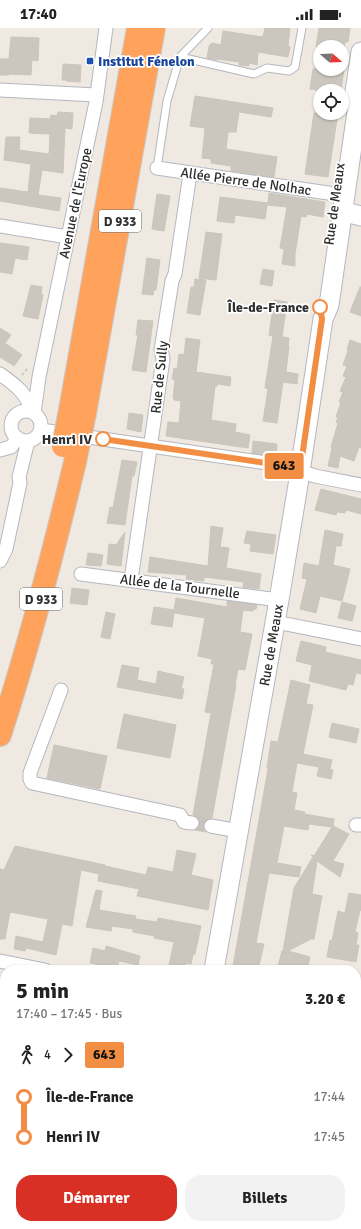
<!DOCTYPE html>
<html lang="fr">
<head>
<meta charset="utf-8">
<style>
  body { margin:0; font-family:Signika,sans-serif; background:#f2f2f2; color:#222; height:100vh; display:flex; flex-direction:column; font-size:15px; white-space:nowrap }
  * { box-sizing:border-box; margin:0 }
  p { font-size:13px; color:#767676 }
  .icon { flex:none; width:22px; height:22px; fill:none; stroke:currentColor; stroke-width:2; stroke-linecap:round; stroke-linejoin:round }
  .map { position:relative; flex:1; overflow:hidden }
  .side { position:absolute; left:0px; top:937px; width:361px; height:264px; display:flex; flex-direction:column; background:#fff; border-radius:16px 16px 0 0; box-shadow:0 1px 3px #0004 }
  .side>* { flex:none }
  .badge { padding:0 8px; border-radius:3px; font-size:14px; line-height:26px }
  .needle { width:26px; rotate:109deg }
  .buttons { position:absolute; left:313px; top:12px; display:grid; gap:8px }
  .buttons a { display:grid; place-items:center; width:36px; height:36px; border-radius:50%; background:#fff; box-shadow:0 1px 3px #0004; font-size:20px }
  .map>.badge { position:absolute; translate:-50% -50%; box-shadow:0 0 0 2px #fff }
  .legs { display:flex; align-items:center; gap:6px; height:44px; padding:0 16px; font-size:13px }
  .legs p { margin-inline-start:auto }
  .overview { display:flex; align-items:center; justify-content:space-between; height:68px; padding:0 16px }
  h1 { font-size:22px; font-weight:800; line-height:30px }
  .button { display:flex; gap:8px; margin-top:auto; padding:8px 16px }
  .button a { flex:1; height:46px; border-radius:16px; background:#d93025; color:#fff; font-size:16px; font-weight:800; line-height:46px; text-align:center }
  .button a+a { background:#f2f2f2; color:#222 }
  ul { padding:0 16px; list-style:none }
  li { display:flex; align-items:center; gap:14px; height:40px; font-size:15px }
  li i { display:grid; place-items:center; width:6px; height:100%; margin:0 5px; background:currentColor }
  li i::after { content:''; width:10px; height:10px; margin:-5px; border:3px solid; border-radius:50%; background:#fff }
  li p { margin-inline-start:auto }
  li:first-child i { background:linear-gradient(#0000 50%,currentColor 0) }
  li:last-child i { background:linear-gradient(currentColor 50%,#0000 0) }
  .status { display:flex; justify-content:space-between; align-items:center; height:28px; padding:0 20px; background:#fff; direction:ltr }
  .status svg { height:11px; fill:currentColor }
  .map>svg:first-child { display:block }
</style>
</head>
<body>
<div class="status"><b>17:40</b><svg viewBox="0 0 49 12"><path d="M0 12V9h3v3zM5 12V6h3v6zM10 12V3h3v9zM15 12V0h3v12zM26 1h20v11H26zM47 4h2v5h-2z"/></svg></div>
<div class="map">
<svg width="361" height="1201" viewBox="0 0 361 1201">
  <rect width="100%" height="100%" fill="#efe9e1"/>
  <path fill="#cbc7bf" stroke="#cbc5ba" d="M265 0H290L288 18 290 19 288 29 258 24 257 37 249 35V38L239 37V34L217 31V32L207 30 209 18 212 15 221 17 223 3 263 9Z
    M319 0H350L348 14H345L344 19H316Z
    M11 9 39 10 38 33 32 32 31 47 9 46V47H0V31H9Z
    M63 36 81 37 80 54 66 53V52H62Z
    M313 41H344L341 63H322L310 61Z
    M195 68 273 80 271 89 239 84 236 104H228L226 121 277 129 274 149 231 143V138L211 135V131L202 130 205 100 190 98Z
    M58 84 73 85 72 101 65 100 63 145 42 142 38 167 61 170 59 183 0 173V160L28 164 31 136 4 132 6 109H20L19 122 49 126 50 106 29 105 30 90 50 91 51 87 57 88Z
    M314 85H338L328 149 305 146Z
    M269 165 325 174 323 189 307 186 306 189 301 188 295 226V238L282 236 284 221 280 220 287 179 267 177 265 191 235 187 234 195 217 193 220 169 268 175Z
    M157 166 170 168 164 203 152 201Z
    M206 204 222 206 216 252 199 250Z
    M0 215 29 219 27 232 15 230 12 246 0 244Z
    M147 230 160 232 156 262H154L153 267 142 266Z
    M263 241 274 243 272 258 260 256Z
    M195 251 206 252 200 287 187 285 191 259H194Z
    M31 257 42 259 41 266 43 267 38 291 23 288Z
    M360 259H361V288L350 284Z
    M274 272 287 274 282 309 289 310 288 318H289L286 344 298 346 297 356 283 354 277 395 263 393 268 361 265 360 273 308 269 307Z
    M138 292 153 293 146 344 132 342 138 307H136Z
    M0 300 11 307 5 315 22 327 14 338 0 329Z
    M186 310 200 312 196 344 231 349 230 358 218 356 217 358H215L211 392 236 396 235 404 250 407 248 420 166 408 168 394 179 395 181 373 174 372V370H173L175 352 172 351 174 340 177 341 179 326 184 327Z
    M350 312 361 316V420L359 419 354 433 340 428 338 440 328 438 332 420 331 419 338 395 336 394 338 390 336 389 341 374H339L343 364 340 363 346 349 343 348 347 338 343 337 348 323 347 322Z
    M129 385 143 387 141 404 127 401Z
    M253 413 277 416 276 428 252 425Z
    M122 432 137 434 134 448H132L125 497 107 495 110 479 113 480Z
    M321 461 361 471V486L346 482 345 485 337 484 336 487 315 482Z
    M211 498 223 500 220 519 229 520 226 540 261 546 259 561 243 559 244 554 204 549V553L186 551 187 547 148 544 150 529 208 538Z
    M325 502 343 506 341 518H336L333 537 350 541 342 573 320 568 316 585 300 581 307 551 302 550 304 535 319 538Z
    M247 503 276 507 273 526 250 523 251 516 244 515Z
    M125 504 121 538 107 536 109 516 116 517Z
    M88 525 103 527 101 538 86 537Z
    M72 560 89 562 87 577 70 575Z
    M176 570 227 579V573L257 577 256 581H254L253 583 243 582 240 604 252 606 245 642 238 641 235 657H236L212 790 208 791 203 796V800L206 804 195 802 200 796 199 792 197 789 193 787 211 685 205 684 214 636H211L212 631 198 628 205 590 174 585 172 599 151 596 154 579 174 582Z
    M342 574 356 578 352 593 338 590Z
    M106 584 115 586 110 611 101 609Z
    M301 613 326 619 325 624 361 632V646L356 645 353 657 348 656 346 662 309 653 312 637 296 633Z
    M122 637 139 640 137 652 156 656 158 643 184 649 181 661H184L182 671 117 659Z
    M291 652 310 657 306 676 313 677 303 726 332 732 330 741 333 742 331 751 317 748 319 739 297 735 292 764 297 765 294 782 305 784 304 786 334 791 333 798 349 806 333 833 344 836 340 849 317 833 312 866 322 868 314 911H311L288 923 310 929 307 942H277L282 923H283L294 860 313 829 311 827 314 828 332 799 309 796 308 802 284 798 277 835 301 839 299 849 269 845 256 915 264 916 258 942H240V940L233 938 268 741 267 740 271 713 278 714Z
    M124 686 176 697 170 730 117 720Z
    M332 695 359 701 356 715 329 709Z
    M54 717 107 728 100 761 47 750Z
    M15 818 105 837V838L146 847 148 839 173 844 177 822 196 826 191 847 213 852 208 882 137 868 139 861 98 853 99 846 81 842 72 898 62 896 56 927 26 920 25 923 14 921 16 908 43 914 48 891 10 884 5 911H0V841L4 842Z
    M96 862 102 863 99 882 136 888 135 891 157 894 158 890 201 898 195 926H193L191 936 186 935 185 942H168L174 914 154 910 155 908 133 904V901L112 898 111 903 86 899Z
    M349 865 361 867V883L360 882 355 904 358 905 356 917H359L356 934 327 929 330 912 332 913 338 883 345 885Z
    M106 918 140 928 138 937 119 933 117 940 90 935 93 920 105 923Z"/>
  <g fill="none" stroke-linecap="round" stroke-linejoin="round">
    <path stroke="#c8c4bd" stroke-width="13" stroke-dasharray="13 6" stroke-linecap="butt" d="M192 795 211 798"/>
    <defs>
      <path id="lane" d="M180 29 254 46 267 40 289 43 295 39 302 0
        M157 140 167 73 180 29 208 0
        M136 1199 141 1201"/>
      <path id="street" d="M0 62 96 67
        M157 140 335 166
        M0 198 68 209
        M0 346C17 358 26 365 33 385
        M11 398a15 15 0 1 1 30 0a15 15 0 1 1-30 0Z
        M34 385 39 349 96 74 106 0
        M41 402 280 437 315 448 361 457
        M0 422 11 419 18 410
        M0 533 6 521 20 455 19 449 28 413
        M81 546 279 572
        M131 552 163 331 161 322 172 253 175 246 190 146
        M276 594 361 611
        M61 662 30 745V751L32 755 180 787 184 794 192 795
        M356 797H361
        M211 798 239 803
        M0 933 45 942"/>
      <path id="secondary" d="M342 183 361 188
        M214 942 279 572 298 457 323 291 329 277 358 77 355 63 361 24
        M163 1201 164 1196"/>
      <path id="highway" d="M70 382 138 0
        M85 385 154 0
        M0 707C29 617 53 526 75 434"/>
    </defs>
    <use href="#lane" stroke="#b4b7c1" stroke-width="9"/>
    <use href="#street" stroke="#b4b7c1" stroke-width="15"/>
    <use href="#secondary" stroke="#b4b7c1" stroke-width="21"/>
    <use href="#highway" stroke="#c9c9c9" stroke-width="24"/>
    <path stroke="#c9c9c9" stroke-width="2" stroke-dasharray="3 2" stroke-linecap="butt" d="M22 347 28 340"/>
    <use href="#lane" stroke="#fff" stroke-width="7"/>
    <use href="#street" stroke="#fff" stroke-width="13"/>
    <use href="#secondary" stroke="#fff" stroke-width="19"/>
    <use href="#highway" stroke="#ffa35c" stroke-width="22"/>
    <defs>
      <path id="highway-bridge" d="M63 418 70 382
        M75 434 85 385"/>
    </defs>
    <use href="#highway-bridge" stroke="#c9c9c9" stroke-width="24" stroke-linecap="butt"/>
    <use href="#highway-bridge" stroke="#ffa35c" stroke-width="22"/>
  </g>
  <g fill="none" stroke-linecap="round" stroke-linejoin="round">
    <defs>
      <path id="line-1" d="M103 411 280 437 300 443 322 291 320 279"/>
    </defs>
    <use href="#line-1" stroke="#fff" stroke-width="9"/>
    <use href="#line-1" stroke="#f28e43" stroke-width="6"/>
  </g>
  <rect fill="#1a4fb4" stroke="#fff" stroke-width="1.5" x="86" y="29" width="8" height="8" rx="2"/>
  <g fill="#fff" stroke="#f28e43" stroke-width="2">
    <circle cx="320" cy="279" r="7"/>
    <circle cx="103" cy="411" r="7"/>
  </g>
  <g text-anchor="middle" stroke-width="3.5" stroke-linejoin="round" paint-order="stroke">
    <g fill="#fff" stroke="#6d6d6d" stroke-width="1">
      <rect x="99" y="182" width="42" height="22" rx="3"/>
      <rect x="20" y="560" width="42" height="22" rx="3"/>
    </g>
    <g font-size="13" font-weight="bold" fill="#2e2e2e">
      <text x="120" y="198">D 933</text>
      <text x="41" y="576">D 933</text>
    </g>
    <g font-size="14" font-weight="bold" fill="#164399" stroke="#fff" text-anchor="start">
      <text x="98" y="38">Institut Fénelon</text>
    </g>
    <g font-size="14" fill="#2e2e2e" stroke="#fff">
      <text transform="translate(246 153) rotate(8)" y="5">Allée Pierre de Nolhac</text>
      <text transform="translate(75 175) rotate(-78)" y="5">Avenue de l'Europe</text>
      <text transform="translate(334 176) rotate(-82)" y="5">Rue de Meaux</text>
      <text transform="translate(159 349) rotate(-84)" y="5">Rue de Sully</text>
      <text transform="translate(180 558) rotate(7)" y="5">Allée de la Tournelle</text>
      <text transform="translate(271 617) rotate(-80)" y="5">Rue de Meaux</text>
    </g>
    <g font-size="14" font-weight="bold" fill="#2e2e2e" stroke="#fff" text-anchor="end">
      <text x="309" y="284">Île-de-France</text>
      <text x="92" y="416">Henri IV</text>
    </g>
  </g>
</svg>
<div class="buttons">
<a><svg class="needle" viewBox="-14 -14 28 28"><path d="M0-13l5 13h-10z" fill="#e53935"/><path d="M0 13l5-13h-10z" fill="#767676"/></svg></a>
<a><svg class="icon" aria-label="locate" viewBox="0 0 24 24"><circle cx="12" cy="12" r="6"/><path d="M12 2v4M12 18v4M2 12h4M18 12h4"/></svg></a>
</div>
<b class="badge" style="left:284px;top:438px;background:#f28e43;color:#111">643</b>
<section class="side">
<div class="overview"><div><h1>5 min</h1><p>17:40 – 17:45 · Bus</p></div><b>3.20 €</b></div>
<div class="legs"><svg class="icon" aria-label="walk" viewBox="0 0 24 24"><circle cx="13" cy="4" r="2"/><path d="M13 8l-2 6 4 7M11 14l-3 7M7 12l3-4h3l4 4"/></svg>4<svg class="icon" aria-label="forward" viewBox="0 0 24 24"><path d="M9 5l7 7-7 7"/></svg><b class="badge" style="background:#f28e43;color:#111">643</b></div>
<ul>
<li><i style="color:#f28e43"></i><b>Île-de-France</b><p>17:44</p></li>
<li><i style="color:#f28e43"></i><b>Henri IV</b><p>17:45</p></li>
</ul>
<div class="button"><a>Démarrer</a><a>Billets</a></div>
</section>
</div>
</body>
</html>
